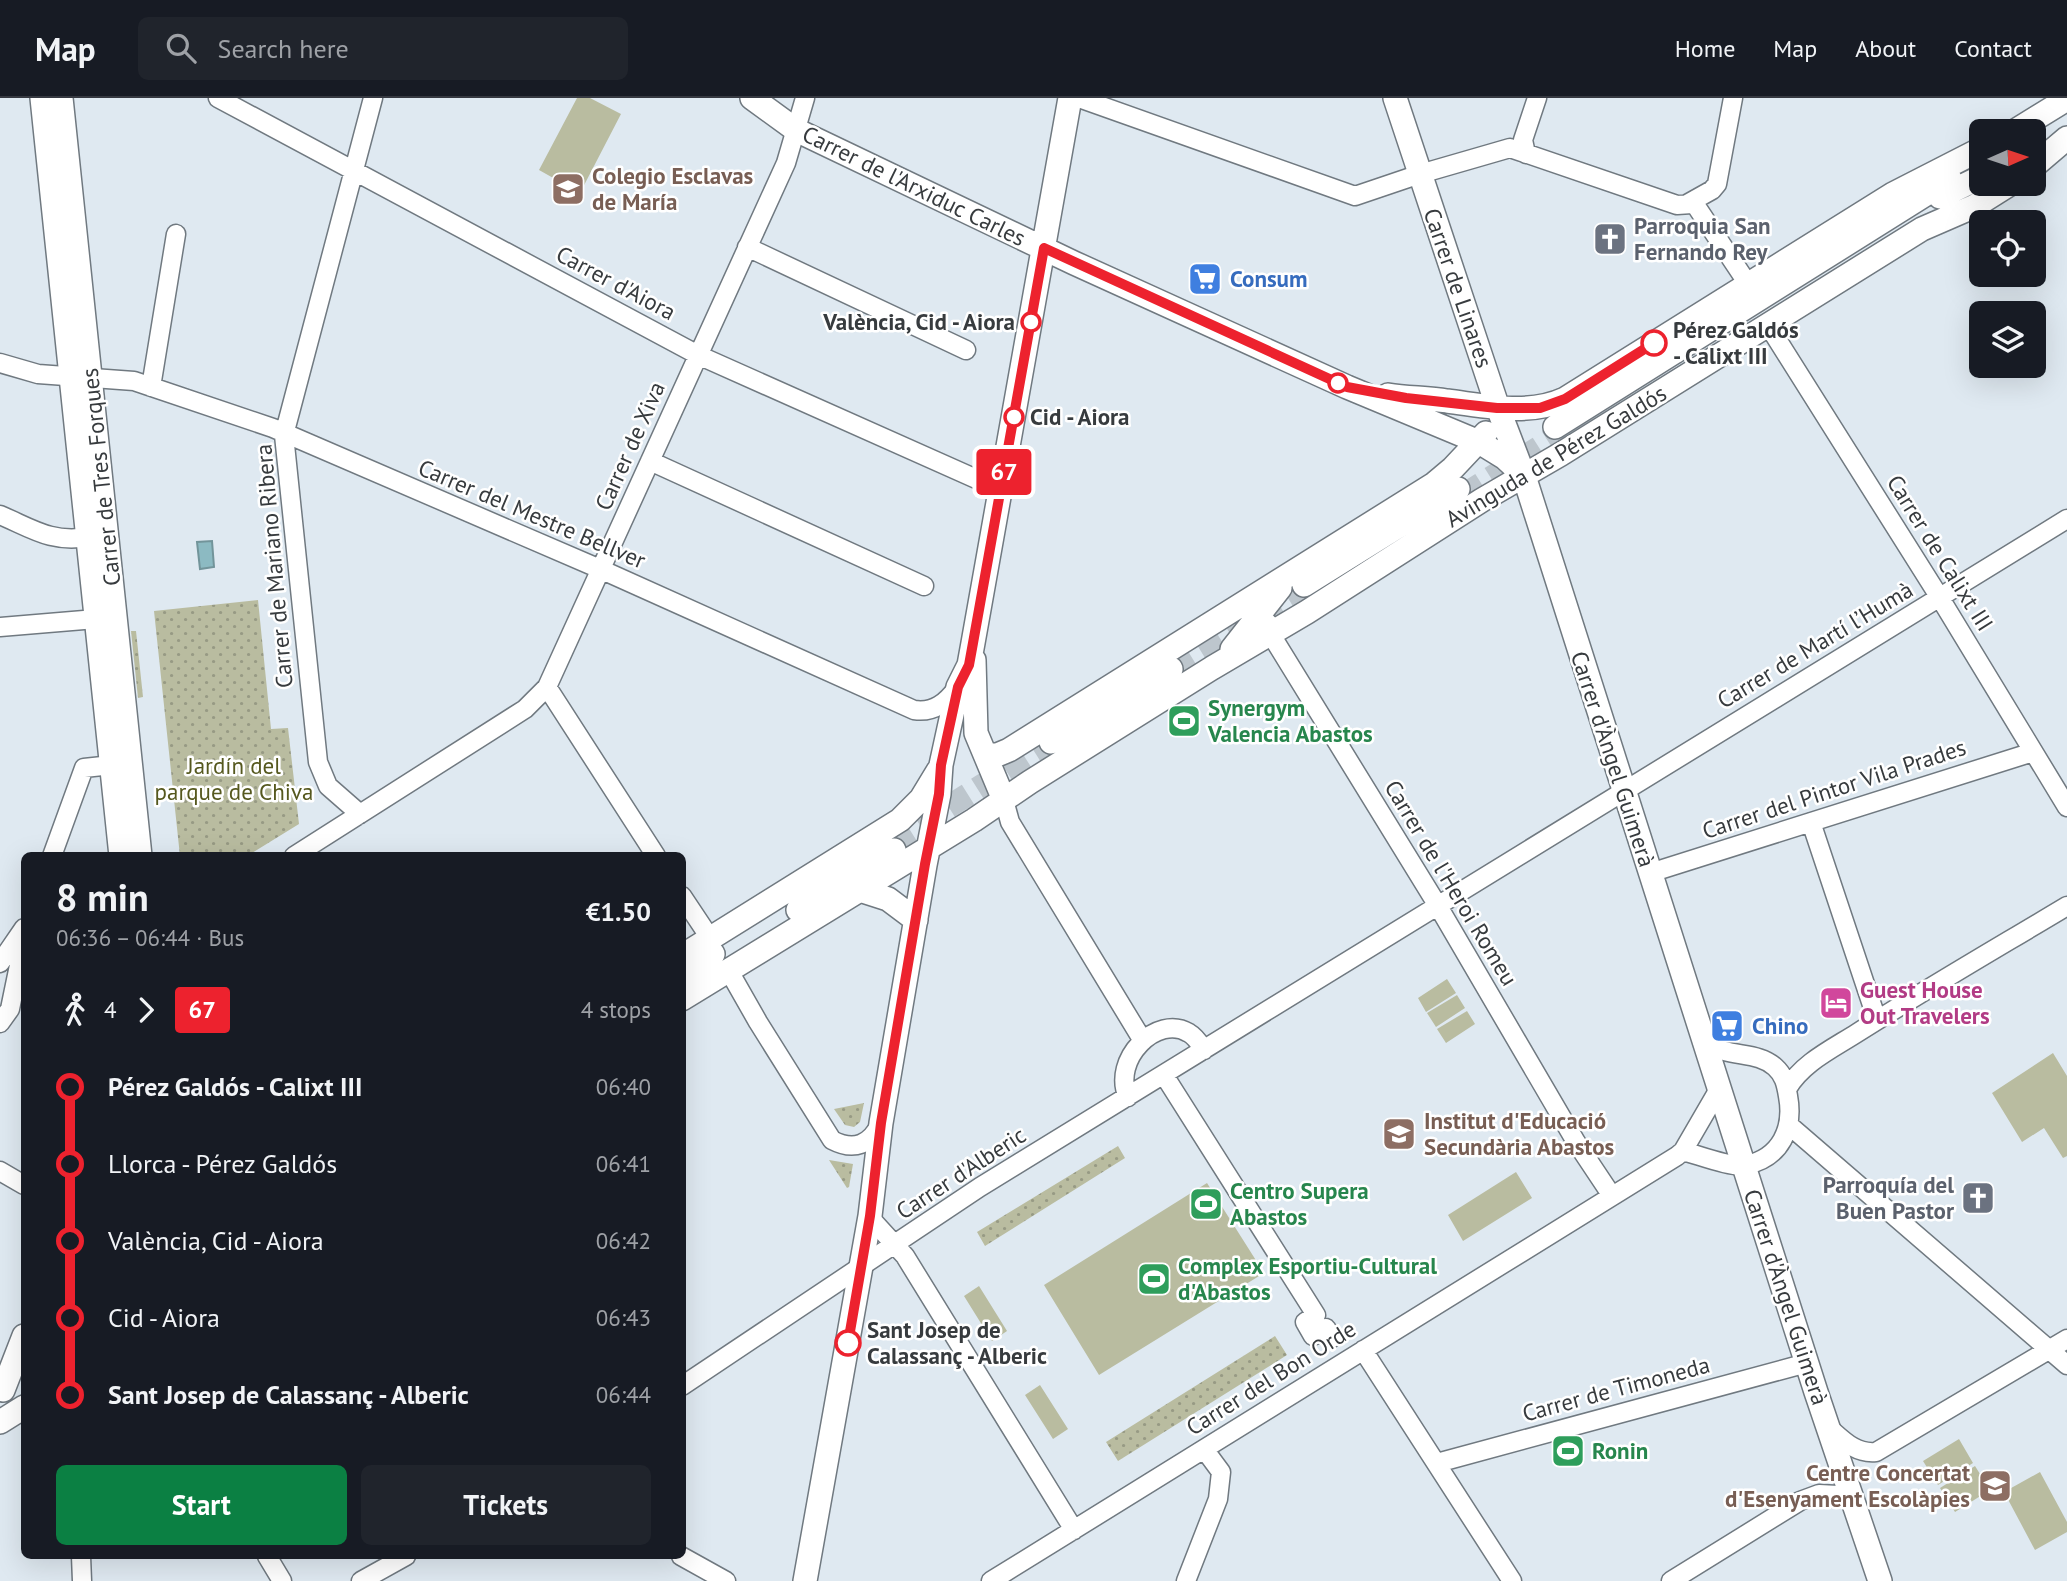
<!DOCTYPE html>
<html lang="en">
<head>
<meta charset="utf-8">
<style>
  body { margin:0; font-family:"PT Sans",sans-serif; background:#20242c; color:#f1f3f6; height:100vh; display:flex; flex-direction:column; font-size:26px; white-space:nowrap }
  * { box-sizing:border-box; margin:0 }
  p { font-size:23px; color:#9ea1a6 }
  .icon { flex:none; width:38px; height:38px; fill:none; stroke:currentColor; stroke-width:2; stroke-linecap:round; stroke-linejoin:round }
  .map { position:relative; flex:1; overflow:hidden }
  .side { position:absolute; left:21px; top:754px; width:665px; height:707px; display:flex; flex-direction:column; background:#171b24; border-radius:10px; box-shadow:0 7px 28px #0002 }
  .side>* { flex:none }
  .badge { padding:0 14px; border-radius:5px; font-size:24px; line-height:46px }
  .needle { width:46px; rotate:87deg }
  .fabs { position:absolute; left:1969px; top:21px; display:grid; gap:14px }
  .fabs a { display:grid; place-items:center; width:77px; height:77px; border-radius:10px; background:#171b24; box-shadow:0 7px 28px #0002; font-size:35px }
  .map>.badge { position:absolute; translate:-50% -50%; box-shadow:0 0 0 4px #fff }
  .legs { display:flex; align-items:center; gap:10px; height:77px; padding:0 35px; font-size:23px }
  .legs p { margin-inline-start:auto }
  .headline { display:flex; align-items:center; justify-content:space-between; height:119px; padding:0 35px }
  h1 { font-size:38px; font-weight:700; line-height:52px }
  .primary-button { display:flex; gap:14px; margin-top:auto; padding:14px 35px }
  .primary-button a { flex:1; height:80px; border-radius:10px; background:#0b8043; color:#fff; font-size:28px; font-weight:700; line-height:80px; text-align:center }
  .primary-button a+a { background:#20242c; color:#f1f3f6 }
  ul { padding:0 35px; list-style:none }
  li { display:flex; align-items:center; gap:24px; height:77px; font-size:26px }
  li i { display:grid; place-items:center; width:10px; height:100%; margin:0 9px; background:currentColor }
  li i::after { content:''; width:18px; height:18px; margin:-9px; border:5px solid; border-radius:50%; background:#171b24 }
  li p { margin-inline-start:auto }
  li:first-child i { background:linear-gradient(#0000 50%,currentColor 0) }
  li:last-child i { background:linear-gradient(currentColor 50%,#0000 0) }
  header { display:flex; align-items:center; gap:42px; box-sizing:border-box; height:98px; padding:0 35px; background:#171b24; border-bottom:2px solid #363941 }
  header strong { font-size:33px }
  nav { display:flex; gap:38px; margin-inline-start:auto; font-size:24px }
  .search { width:490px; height:63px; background:#20242c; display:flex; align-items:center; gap:18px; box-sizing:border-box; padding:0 24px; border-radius:10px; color:#9ea1a6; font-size:26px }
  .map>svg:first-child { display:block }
</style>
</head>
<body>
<header>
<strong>Map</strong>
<div class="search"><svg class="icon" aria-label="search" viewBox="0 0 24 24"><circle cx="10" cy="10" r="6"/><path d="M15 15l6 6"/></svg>Search here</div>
<nav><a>Home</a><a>Map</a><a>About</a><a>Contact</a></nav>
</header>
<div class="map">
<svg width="2067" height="1483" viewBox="0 0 2067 1483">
  <defs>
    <pattern id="park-dots" width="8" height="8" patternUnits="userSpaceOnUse" patternTransform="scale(1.75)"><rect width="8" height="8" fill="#b9bca0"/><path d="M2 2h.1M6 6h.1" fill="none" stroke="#979a84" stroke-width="1.8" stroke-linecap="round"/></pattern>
  </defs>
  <rect width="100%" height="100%" fill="#dfe9f1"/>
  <path fill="#b9bca0" d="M577 0H590L621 16 580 95 539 72Z
    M1447 881 1456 895 1426 914 1418 900Z
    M1457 897 1465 910 1436 929 1427 915Z
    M1467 913 1475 926 1446 945 1437 931Z
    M2053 955 2067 978V1058L2063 1060 2044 1030 2022 1044 1992 995Z
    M1516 1074 1532 1100 1463 1143 1448 1117Z
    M1207 1085 1264 1175 1099 1277 1044 1187Z
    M979 1188 1007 1233 992 1243 964 1198Z
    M1040 1287 1068 1331 1053 1341 1025 1297Z
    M1959 1341 1973 1365 1938 1387 1923 1363Z
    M1975 1368 1990 1392 1955 1414 1940 1390Z
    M2040 1374 2067 1424V1434L2035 1452 2004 1394Z"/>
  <path fill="url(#park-dots)" d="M258 502 271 631 288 630 299 726 247 758H180L154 513Z
    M131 533H136L143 599 138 600Z
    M864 1005 860 1024 854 1029 845 1027 834 1011Z
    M1118 1048 1125 1060 985 1148 977 1134Z
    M829 1062 853 1066 849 1089 847 1090Z
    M1275 1238 1287 1257 1118 1363 1106 1344Z"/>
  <path fill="#8cbac2" stroke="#72949a" stroke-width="2" d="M212 443 214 469 200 471 197 444Z"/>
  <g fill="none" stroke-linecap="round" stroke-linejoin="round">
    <path stroke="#bdc6cd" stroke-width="23" stroke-dasharray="23 11" stroke-linecap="butt" d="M1462 398 1560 336
      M1175 576 1309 494
      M891 745 1051 644"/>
    <defs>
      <path id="minor" d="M218 0 698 257 1001 392
        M1079 0 1355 98 1420 76 1510 50 1677 107 1692 106 1696 108 1748 186
        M1526 56 1523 42 1537 0
        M1687 106 1712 92 1717 86 1733 0
        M747 149 966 252
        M1768 227 1940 500 2067 709
        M0 265 38 276 134 283 273 330 600 471 914 612C935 615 946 604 958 589
        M151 289 176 136
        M650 363 924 488
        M0 417C33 431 51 445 88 439
        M1268 525 1270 535 1438 808 1576 1044 1612 1098
        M0 529 96 521
        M547 589 656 758
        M1004 702 1010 724 1143 943
        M360 716 328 688 318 664 284 337 373 0
        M1811 724 1877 922
        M52 758 84 670 112 667
        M294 758 525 611 547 589 786 65 805 0
        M1650 775 2033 654
        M682 798 710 840
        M0 865 24 830
        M729 873 758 924 832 1042C855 1054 870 1046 881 1025
        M0 925 10 911 24 843
        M1164 977 1316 1217 1305 1224 1313 1238 1326 1230 1332 1240
        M1787 991C1802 965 1832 951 1857 935 1926 891 1997 850 2067 808
        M1128 999C1111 962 1157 915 1189 935 1196 939 1200 946 1204 952
        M1790 1028 2067 1267
        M1683 1053C1699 1057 1731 1070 1746 1067 1781 1060 1794 1030 1788 998 1786 986 1784 977 1775 969 1756 952 1729 961 1705 944
        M0 1073 24 1087
        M870 1118 874 1124 905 1158 1074 1432
        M1363 1252 1512 1483
        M682 1288 980 1089 2067 421
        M1828 1329C1843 1342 1855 1356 1876 1354L2067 1241
        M1437 1365 1807 1265
        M81 1458 82 1483
        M267 1458 282 1483
        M681 1458 726 1483
        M361 1483 406 1458
        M991 1483 1677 1058 1683 1053 1719 991
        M1186 1483 1218 1401 1221 1374 1204 1351
        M1671 1483 1800 1403 1819 1396 1838 1397"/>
      <path id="major" d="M42 0 121 758
        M61 0 140 758
        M752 0 796 32 1074 165 1347 289 1479 344 1505 360 1519 373
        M1395 0 1498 310 1524 378 1816 1294 1880 1483
        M2015 33 2067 1
        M2034 68 2067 40
        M1940 99 1981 79
        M1388 297C1407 300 1427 300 1447 303 1487 308 1528 318 1565 301L1893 96 1981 51
        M1555 329 1950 81
        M1304 487 1458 391
        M1232 551 1280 490
        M974 562 976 635 1004 702
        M1051 644 1171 571
        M986 657H997L1009 652 1434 386 1453 370 1486 335
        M860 792 888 801 916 822
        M798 812 894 752
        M682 858 900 722 921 701 938 673
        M682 875 713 856
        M682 901 974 722 1030 684 1212 570 1307 514 1482 402 1561 356 1922 131 1975 108 2010 86
        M3 1292 24 1238
        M0 1324 24 1309
        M805 1483 870 1118 881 1025 925 767 939 696 941 667 958 589 969 567 973 545 1070 0"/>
    </defs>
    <use href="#minor" stroke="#707980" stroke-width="21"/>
    <use href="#major" stroke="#707980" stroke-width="26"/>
    <use href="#minor" stroke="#fff" stroke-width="18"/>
    <use href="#major" stroke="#fff" stroke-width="23"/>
  </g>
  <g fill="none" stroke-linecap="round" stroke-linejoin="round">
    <defs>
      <path id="line-1" d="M848 1245 870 1118 881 1025 925 766 939 696 941 667 958 589 969 567 973 545 1044 150 1347 289 1406 300 1497 310H1540L1565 301 1654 245"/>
    </defs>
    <use href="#line-1" stroke="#fff" stroke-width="16"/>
    <use href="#line-1" stroke="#ed222e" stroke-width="10"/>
  </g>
  <defs>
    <symbol id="school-square" viewBox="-11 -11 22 22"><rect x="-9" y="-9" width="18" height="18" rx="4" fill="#8d6e63" stroke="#fff"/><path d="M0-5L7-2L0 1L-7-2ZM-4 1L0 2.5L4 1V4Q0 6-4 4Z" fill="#fff"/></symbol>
    <symbol id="church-square" viewBox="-11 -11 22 22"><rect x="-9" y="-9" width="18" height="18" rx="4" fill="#6b7280" stroke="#fff"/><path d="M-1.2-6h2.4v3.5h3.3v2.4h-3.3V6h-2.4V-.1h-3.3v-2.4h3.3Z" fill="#fff"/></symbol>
    <symbol id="supermarket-square" viewBox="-11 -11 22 22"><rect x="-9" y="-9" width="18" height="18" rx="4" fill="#3f7fe0" stroke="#fff"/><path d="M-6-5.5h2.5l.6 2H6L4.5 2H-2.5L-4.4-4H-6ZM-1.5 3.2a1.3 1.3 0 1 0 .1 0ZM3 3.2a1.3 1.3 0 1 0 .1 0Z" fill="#fff"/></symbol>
    <symbol id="stadium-square" viewBox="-11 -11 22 22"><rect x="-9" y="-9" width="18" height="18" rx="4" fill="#2e9e5b" stroke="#fff"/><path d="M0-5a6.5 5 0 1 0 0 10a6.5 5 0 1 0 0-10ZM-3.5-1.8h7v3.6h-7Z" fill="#fff"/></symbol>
    <symbol id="hotel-square" viewBox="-11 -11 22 22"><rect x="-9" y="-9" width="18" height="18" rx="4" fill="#d1479c" stroke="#fff"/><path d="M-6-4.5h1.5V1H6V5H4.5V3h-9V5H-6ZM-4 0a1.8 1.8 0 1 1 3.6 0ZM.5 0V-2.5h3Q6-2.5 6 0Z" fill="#fff"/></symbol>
  </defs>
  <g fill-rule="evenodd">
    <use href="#school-square" x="549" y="72" width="38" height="38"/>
    <use href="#church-square" x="1591" y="122" width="38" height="38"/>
    <use href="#supermarket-square" x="1186" y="162" width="38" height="38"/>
    <use href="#stadium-square" x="1165" y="604" width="38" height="38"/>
    <use href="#hotel-square" x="1817" y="886" width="38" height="38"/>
    <use href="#supermarket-square" x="1708" y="909" width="38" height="38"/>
    <use href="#school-square" x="1380" y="1017" width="38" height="38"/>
    <use href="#church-square" x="1959" y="1081" width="38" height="38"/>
    <use href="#stadium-square" x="1187" y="1087" width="38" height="38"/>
    <use href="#stadium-square" x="1135" y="1162" width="38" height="38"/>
    <use href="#stadium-square" x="1549" y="1334" width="38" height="38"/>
    <use href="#school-square" x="1976" y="1369" width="38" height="38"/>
  </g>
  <g fill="#fff" stroke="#ed222e" stroke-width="3.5">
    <circle cx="1031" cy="224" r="9"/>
    <circle cx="1654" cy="245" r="12"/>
    <circle cx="1338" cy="285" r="9"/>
    <circle cx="1014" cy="319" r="9"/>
    <circle cx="848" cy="1245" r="12"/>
  </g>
  <g text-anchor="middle" stroke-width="5" stroke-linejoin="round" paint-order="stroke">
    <g font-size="23" font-weight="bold" fill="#785e54" stroke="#fff" text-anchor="start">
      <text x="592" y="86">Colegio Esclavas<tspan x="592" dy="26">de María</tspan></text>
      <text x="1424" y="1031">Institut d'Educació<tspan x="1424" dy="26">Secundària Abastos</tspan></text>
      <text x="1970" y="1383" text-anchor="end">Centre Concertat<tspan x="1970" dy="26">d'Esenyament Escolàpies</tspan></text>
    </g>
    <g font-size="23" fill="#373b3e" stroke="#fff">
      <text transform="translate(914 88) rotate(26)" y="8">Carrer de l'Arxiduc Carles</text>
      <text transform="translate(616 185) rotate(28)" y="8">Carrer d'Aiora</text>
      <text transform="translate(1458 190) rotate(71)" y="8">Carrer de Linares</text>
      <text transform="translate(630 348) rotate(-66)" y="8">Carrer de Xiva</text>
      <text transform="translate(1556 358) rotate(-31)" y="8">Avinguda de Pérez Galdós</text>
      <text transform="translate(101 379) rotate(-96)" y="8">Carrer de Tres Forques</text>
      <text transform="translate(532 416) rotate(23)" y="8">Carrer del Mestre Bellver</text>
      <text transform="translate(1940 455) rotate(58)" y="8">Carrer de Calixt III</text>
      <text transform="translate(274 468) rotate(-95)" y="8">Carrer de Mariano Ribera</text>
      <text transform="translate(1815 547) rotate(-31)" y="8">Carrer de Martí l’Humà</text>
      <text transform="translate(1613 661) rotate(72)" y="8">Carrer d'Àngel Guimerà</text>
      <text transform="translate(1834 691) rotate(-18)" y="8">Carrer del Pintor Vila Prades</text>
      <text transform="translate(1451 785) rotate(59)" y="8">Carrer de l'Heroi Romeu</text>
      <text transform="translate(961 1075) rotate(-33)" y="8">Carrer d'Alberic</text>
      <text transform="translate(1786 1199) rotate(72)" y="8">Carrer d'Àngel Guimerà</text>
      <text transform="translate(1271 1280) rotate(-32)" y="8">Carrer del Bon Orde</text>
      <text transform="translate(1616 1291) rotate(-15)" y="8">Carrer de Timoneda</text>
    </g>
    <g font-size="23" font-weight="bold" fill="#5b616d" stroke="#fff" text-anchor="start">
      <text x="1634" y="136">Parroquia San<tspan x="1634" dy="26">Fernando Rey</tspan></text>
      <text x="1954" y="1095" text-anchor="end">Parroquía del<tspan x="1954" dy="26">Buen Pastor</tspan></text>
    </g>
    <g font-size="23" font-weight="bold" fill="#366cbe" stroke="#fff" text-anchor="start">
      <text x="1230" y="189">Consum</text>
      <text x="1752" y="936">Chino</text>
    </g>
    <g font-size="23" font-weight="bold" fill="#373b3e" stroke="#fff" text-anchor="start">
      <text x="1015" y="232" text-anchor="end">València, Cid - Aiora</text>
      <text x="1673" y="240">Pérez Galdós<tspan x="1673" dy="26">- Calixt III</tspan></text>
      <text x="1030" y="327">Cid - Aiora</text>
      <text x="867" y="1240">Sant Josep de<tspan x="867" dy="26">Calassanç - Alberic</tspan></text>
    </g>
    <g font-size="23" font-weight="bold" fill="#27864d" stroke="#fff" text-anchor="start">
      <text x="1208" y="618">Synergym<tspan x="1208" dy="26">Valencia Abastos</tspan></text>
      <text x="1230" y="1101">Centro Supera<tspan x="1230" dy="26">Abastos</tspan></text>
      <text x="1178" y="1176">Complex Esportiu-Cultural<tspan x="1178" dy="26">d'Abastos</tspan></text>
      <text x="1592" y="1361">Ronin</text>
    </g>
    <g font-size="23" fill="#55581e" stroke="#fff">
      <text x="234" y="676">Jardín del<tspan x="234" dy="26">parque de Chiva</tspan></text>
    </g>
    <g font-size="23" font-weight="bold" fill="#b23c85" stroke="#fff" text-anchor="start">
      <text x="1860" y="900">Guest House<tspan x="1860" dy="26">Out Travelers</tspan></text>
    </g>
  </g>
</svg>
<div class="fabs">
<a><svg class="needle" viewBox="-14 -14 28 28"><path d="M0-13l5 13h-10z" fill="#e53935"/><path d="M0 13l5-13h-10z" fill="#9ea1a6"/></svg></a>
<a><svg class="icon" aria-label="locate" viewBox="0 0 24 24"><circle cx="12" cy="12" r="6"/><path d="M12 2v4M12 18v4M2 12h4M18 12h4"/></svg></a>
<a><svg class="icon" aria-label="layers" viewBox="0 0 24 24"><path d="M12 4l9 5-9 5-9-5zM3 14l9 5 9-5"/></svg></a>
</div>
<b class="badge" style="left:1004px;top:374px;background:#ed222e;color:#fff">67</b>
<section class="side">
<div class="headline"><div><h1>8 min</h1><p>06:36 – 06:44 · Bus</p></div><b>€1.50</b></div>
<div class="legs"><svg class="icon" aria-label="walk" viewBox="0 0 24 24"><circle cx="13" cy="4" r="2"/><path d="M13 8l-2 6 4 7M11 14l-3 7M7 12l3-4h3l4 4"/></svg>4<svg class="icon" aria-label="forward" viewBox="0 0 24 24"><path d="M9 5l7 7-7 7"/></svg><b class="badge" style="background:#ed222e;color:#fff">67</b><p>4 stops</p></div>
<ul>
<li><i style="color:#ed222e"></i><b>Pérez Galdós - Calixt III</b><p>06:40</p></li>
<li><i style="color:#ed222e"></i><span>Llorca - Pérez Galdós</span><p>06:41</p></li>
<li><i style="color:#ed222e"></i><span>València, Cid - Aiora</span><p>06:42</p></li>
<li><i style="color:#ed222e"></i><span>Cid - Aiora</span><p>06:43</p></li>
<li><i style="color:#ed222e"></i><b>Sant Josep de Calassanç - Alberic</b><p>06:44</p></li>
</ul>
<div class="primary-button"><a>Start</a><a>Tickets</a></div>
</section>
</div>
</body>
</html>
